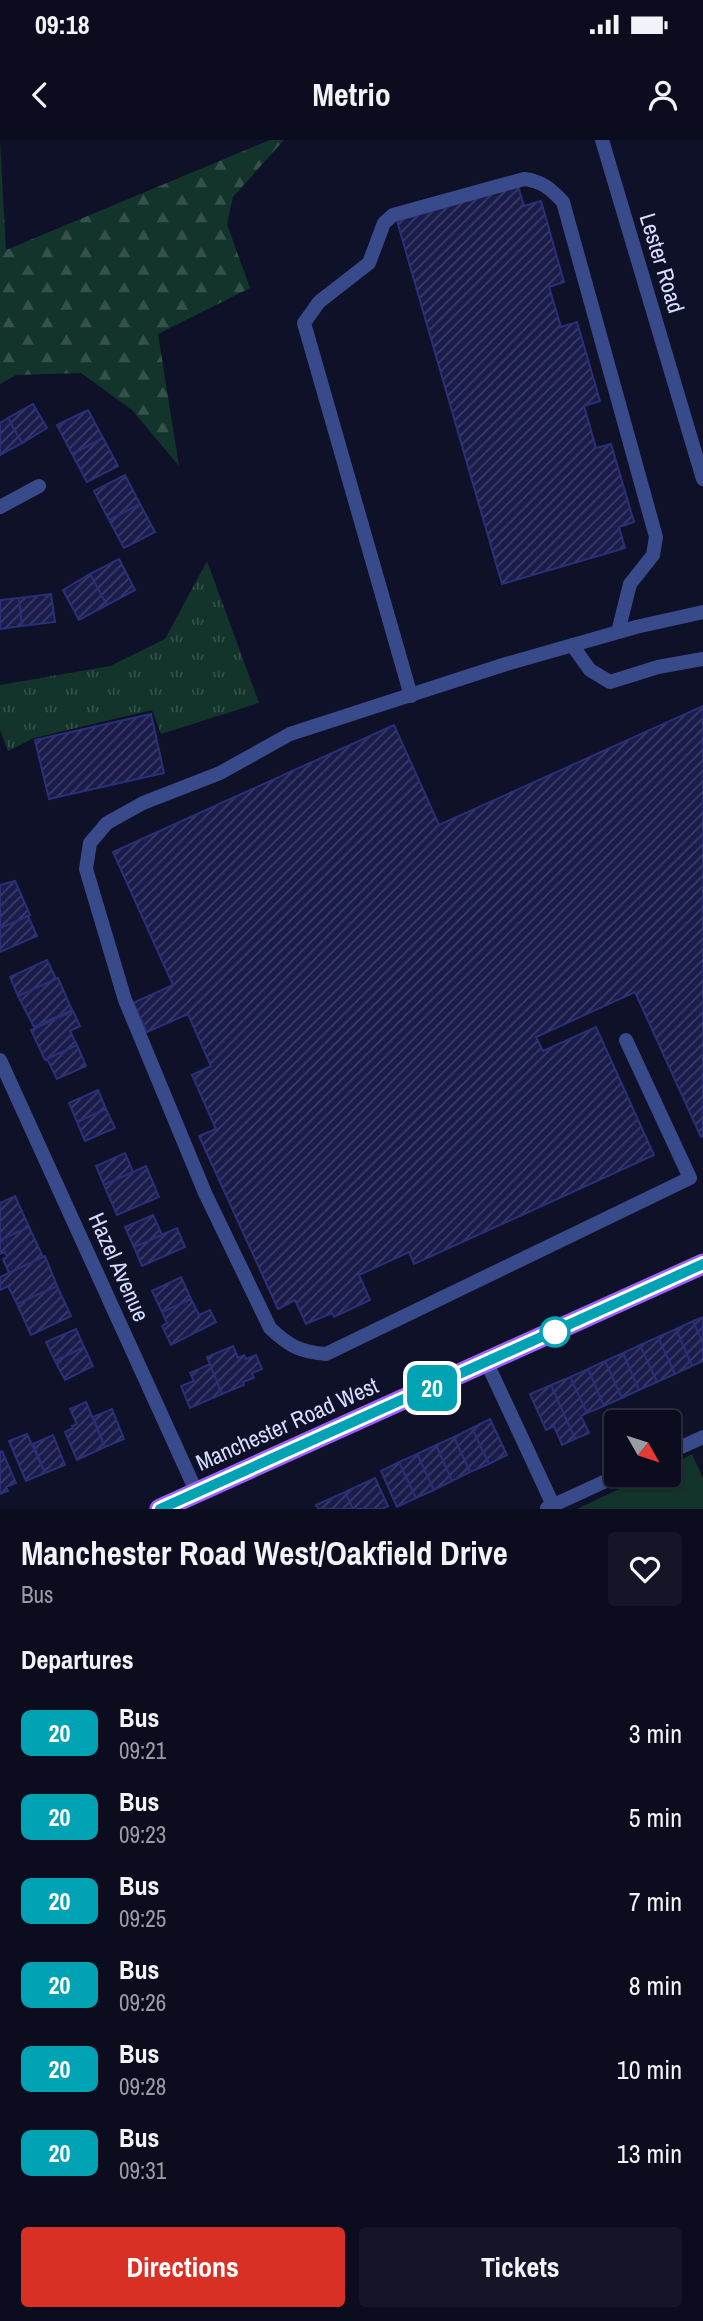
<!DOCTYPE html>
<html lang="en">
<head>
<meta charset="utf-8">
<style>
  body { margin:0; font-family:"Archivo Narrow",sans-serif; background:#141628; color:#f1f3f6; height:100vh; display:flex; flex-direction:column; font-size:26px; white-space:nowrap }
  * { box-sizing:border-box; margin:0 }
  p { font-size:23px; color:#9a9ca4 }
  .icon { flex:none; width:38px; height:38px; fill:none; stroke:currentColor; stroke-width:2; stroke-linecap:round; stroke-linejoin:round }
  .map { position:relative; height:1369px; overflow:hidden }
  .drawer { display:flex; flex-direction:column; background:#0b0d1f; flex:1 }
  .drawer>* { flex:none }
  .badge { padding:0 14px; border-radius:10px; font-size:24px; line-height:46px }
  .needle { width:46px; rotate:129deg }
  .buttons { position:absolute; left:604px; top:1270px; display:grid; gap:14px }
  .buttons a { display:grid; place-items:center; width:77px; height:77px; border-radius:7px; background:#0b0d1f; box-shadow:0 2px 5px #0004,0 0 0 2px #2b2d3d; font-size:35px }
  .map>.badge { position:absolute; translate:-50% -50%; box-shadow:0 0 0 4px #fff }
  h2 { padding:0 21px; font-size:26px; line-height:63px }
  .round { display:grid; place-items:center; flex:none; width:74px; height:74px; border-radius:7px; background:#141628 }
  .overview { display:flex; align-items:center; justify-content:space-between; height:119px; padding:0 21px }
  h1 { font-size:33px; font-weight:700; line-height:52px }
  .button { display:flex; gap:14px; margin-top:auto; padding:14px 21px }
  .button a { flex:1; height:80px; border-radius:7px; background:#d93025; color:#fff; font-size:28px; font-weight:700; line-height:80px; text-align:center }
  .button a+a { background:#141628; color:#f1f3f6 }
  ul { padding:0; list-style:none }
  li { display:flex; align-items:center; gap:21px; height:84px; padding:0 21px }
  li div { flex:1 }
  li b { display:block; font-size:26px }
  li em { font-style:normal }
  li .badge { min-width:77px; font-weight:700; text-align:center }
  .status { display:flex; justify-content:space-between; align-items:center; height:49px; padding:0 35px; background:#0b0d1f; direction:ltr }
  .status svg { height:19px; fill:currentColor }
  header { display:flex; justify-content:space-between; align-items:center; height:91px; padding:0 21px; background:#0b0d1f; font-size:32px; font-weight:700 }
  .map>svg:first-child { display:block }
</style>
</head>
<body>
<div class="status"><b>09:18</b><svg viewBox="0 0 49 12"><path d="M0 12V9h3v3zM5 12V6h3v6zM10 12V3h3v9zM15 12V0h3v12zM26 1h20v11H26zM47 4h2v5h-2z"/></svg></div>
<header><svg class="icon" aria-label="back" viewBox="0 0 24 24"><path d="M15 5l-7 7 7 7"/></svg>Metrio<svg class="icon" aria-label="person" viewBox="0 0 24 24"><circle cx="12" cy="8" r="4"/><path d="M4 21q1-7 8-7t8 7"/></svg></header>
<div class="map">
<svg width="703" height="1369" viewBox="0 0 703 1369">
  <defs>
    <pattern id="grass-tufts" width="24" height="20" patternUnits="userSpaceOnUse" patternTransform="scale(1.75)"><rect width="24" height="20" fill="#12342a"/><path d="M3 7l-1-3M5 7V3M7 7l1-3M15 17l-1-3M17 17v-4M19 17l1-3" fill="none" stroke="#34514a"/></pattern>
    <pattern id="forest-firs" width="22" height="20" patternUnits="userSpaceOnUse" patternTransform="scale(1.75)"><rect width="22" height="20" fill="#12342a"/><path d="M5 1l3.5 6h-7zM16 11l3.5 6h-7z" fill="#34514a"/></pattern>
    <pattern id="building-hatch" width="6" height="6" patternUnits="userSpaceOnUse" patternTransform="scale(1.75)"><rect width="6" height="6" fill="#1a1d4b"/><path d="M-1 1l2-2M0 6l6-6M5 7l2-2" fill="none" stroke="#3b3d66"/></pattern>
  </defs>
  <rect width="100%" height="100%" fill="#0f1129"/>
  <path fill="url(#grass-tufts)" d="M207 421 259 563 161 594 152 570 34 598 8 611 0 590V545L110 526 165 499Z"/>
  <path fill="url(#forest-firs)" d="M0 0 6 110 270 0H284L233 57 227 84 250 148 158 194 179 326 132 270 81 233 16 235 0 244Z"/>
  <path fill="#12342a" d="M692 1314 703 1338V1369H577L648 1335H668L669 1326Z"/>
  <path fill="url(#building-hatch)" stroke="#2b2f78" stroke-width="2" d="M518 46 524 66 541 61 564 142 549 147 561 187 577 182 600 261 584 266 596 308 611 304 634 382 619 387 625 408 502 444 397 81Z
    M33 264 47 288 22 303 8 278Z
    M88 270 103 298 72 314 57 285Z
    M8 278 22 303 0 315V283Z
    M103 298 118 326 87 342 72 314Z
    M125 335 140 364 109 380 94 351Z
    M140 364 155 392 124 408 109 380Z
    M119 419 135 450 107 465 90 434Z
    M90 434 107 465 79 480 63 450Z
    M51 454 55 482 22 486 19 458Z
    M19 458 22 486 0 489V460Z
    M703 566V996L701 997 635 852 536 897 543 911 596 887 654 1015 414 1124 409 1112 359 1135 370 1160 334 1177 332 1173 306 1184 295 1160 278 1169 199 996 216 989 192 935 211 926 188 874 147 892 133 863 173 845 113 712 394 585 439 685Z
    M151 574 164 633 49 659 35 600Z
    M15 741 30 775 0 788V745Z
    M28 776 37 796 0 812V788Z
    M47 820 56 839 18 856 10 837Z
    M58 838 72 870 34 887 18 856Z
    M73 871 80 886 70 891 77 905 45 920 31 890Z
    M77 905 86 926 57 939 47 919Z
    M98 950 106 969 77 982 69 963Z
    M106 969 115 988 85 1001 77 982Z
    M125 1013 133 1032 104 1045 96 1026Z
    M146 1026 159 1057 117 1075 104 1045Z
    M15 1056 29 1087 0 1100V1063Z
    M153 1075 162 1095 134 1107 125 1087Z
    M29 1087 43 1117 9 1133 3 1119 7 1117 5 1112 0 1114V1100Z
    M177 1088 185 1107 142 1126 134 1107Z
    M45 1116 57 1146 17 1164 8 1146 0 1150V1137Z
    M181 1137 191 1159 162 1172 152 1151Z
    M57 1146 71 1176 31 1195 17 1164Z
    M191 1159 199 1175 210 1170 216 1182 171 1205 162 1186 167 1183 162 1172Z
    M703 1177V1203L693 1181Z
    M693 1181 703 1203V1221L692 1226 676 1189Z
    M76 1189 84 1207 55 1221 46 1202Z
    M676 1189 692 1226 675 1234 658 1197Z
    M658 1197 675 1234 657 1242 640 1205Z
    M640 1205 657 1242 639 1250 623 1213Z
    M233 1206 238 1218 244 1215 246 1219 256 1215 262 1229 252 1233 254 1238 243 1242 244 1245 222 1254 207 1217Z
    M84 1207 93 1226 65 1240 55 1221Z
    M623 1213 639 1250 622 1258 605 1221Z
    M605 1221 622 1258 604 1266 588 1229Z
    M210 1224 222 1254 190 1268 181 1246 194 1241 190 1233Z
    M588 1229 604 1266 587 1273 570 1237Z
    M570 1237 587 1273 581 1276 589 1293 575 1299 551 1245Z
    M551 1245 575 1299 562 1305 554 1286 546 1290 530 1254Z
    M86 1262 105 1307 77 1320 65 1292 73 1288 72 1286 77 1284 70 1269Z
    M112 1269 124 1299 105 1307 93 1277Z
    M490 1279 507 1315 489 1324 472 1288Z
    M472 1288 489 1324 470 1332 454 1297Z
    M27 1294 45 1333 26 1341 9 1301Z
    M53 1295 65 1325 45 1333 33 1304Z
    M454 1297 470 1332 452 1341 436 1305Z
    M436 1305 452 1341 434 1350 417 1314Z
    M2 1311 16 1343 6 1347 8 1351 0 1354V1312Z
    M417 1314 434 1350 416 1358 399 1322Z
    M399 1322 416 1358 397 1367 381 1331Z
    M375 1338 388 1366 382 1369H353L345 1352Z
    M345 1352 353 1369H318L316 1365Z"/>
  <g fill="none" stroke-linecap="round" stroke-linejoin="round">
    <path stroke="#384a8a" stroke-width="14" d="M572 505 590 530 610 542 658 527 703 519
      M411 556 304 183 319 162 369 123 384 83 393 75 524 39C542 41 551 49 563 62L656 397 653 415 630 444 618 492
      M626 900 690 1038 326 1214C300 1212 289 1206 270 1188L205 1053 125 860 86 729 90 703 107 683 143 663 220 633 290 594 506 524 636 487 703 472
      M487 1223 553 1365
      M668 1313 703 1297
      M547 1368 619 1335"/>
    <path stroke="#384a8a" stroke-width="14" d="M602 0 703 339
      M0 367 39 346
      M0 920 197 1353"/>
    <path stroke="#9b5eff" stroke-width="21" d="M160 1369 703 1124"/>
  </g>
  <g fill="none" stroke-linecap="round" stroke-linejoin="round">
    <defs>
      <path id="line" d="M160 1369 703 1124"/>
    </defs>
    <use href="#line" stroke="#fff" stroke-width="16"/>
    <use href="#line" stroke="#00a3b4" stroke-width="10"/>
  </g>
  <circle fill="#fff" stroke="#00a3b4" stroke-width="3.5" cx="555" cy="1192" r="14"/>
  <g text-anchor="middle" stroke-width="6" stroke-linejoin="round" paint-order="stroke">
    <g font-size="23" fill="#d7ddff" stroke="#0f1129">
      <text transform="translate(662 123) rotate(73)" y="8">Lester Road</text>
      <text transform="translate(119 1127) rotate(66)" y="8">Hazel Avenue</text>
      <text transform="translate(287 1284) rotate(-24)" y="8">Manchester Road West</text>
    </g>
  </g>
</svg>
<div class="buttons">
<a><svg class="needle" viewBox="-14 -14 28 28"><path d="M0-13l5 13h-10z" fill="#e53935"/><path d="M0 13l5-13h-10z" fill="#9a9ca4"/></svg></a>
</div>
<b class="badge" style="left:432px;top:1248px;background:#00a3b4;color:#fff">20</b>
</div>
<section class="drawer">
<div class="overview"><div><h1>Manchester Road West/Oakfield Drive</h1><p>Bus</p></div><a class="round"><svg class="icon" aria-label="heart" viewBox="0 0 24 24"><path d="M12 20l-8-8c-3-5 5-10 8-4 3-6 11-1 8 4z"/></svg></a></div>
<h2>Departures</h2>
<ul>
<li><span class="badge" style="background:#00a3b4;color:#fff">20</span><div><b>Bus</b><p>09:21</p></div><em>3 min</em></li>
<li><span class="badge" style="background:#00a3b4;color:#fff">20</span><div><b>Bus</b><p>09:23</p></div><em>5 min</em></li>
<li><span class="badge" style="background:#00a3b4;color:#fff">20</span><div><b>Bus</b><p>09:25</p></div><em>7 min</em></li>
<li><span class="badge" style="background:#00a3b4;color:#fff">20</span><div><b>Bus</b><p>09:26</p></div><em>8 min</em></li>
<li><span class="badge" style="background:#00a3b4;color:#fff">20</span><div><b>Bus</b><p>09:28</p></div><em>10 min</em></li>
<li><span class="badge" style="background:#00a3b4;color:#fff">20</span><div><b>Bus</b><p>09:31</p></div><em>13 min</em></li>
</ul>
<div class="button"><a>Directions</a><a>Tickets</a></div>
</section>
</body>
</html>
